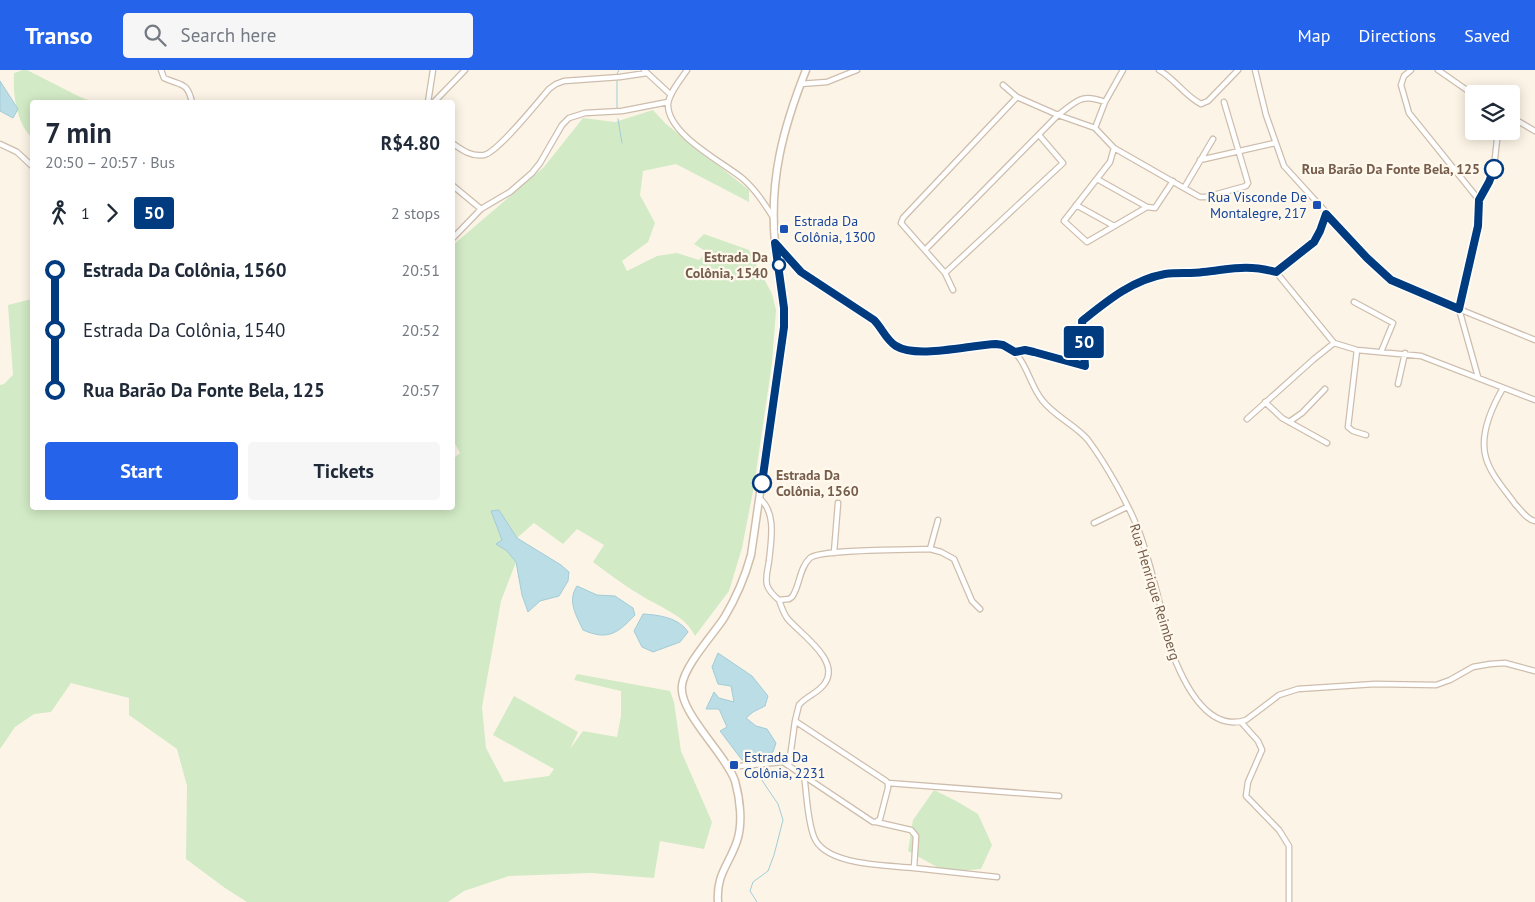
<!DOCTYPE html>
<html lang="en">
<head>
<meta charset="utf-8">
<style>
  body { margin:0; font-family:"PT Sans",sans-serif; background:#f6f6f7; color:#1f2937; height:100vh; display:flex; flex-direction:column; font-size:19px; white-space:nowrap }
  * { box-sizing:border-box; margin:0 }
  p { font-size:16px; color:#747a83 }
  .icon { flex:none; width:28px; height:28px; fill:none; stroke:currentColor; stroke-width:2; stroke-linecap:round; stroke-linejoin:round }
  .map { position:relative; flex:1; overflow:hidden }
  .sheet { position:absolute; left:30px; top:30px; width:425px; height:410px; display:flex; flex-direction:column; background:#fff; border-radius:5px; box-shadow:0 2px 12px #0003 }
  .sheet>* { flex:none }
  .badge { padding:0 10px; border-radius:4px; font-size:18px; line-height:32px }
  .controls { position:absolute; left:1465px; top:15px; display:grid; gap:10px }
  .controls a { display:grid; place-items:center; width:55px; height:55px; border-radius:5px; background:#fff; box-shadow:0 2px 12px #0003; font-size:25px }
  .map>.badge { position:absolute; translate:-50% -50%; box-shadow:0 0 0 2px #fff }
  .legs { display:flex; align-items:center; gap:8px; height:55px; padding:0 15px; font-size:16px }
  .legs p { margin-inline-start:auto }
  .overview { display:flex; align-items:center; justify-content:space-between; height:85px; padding:0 15px }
  h1 { font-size:28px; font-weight:600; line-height:38px }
  .cta { display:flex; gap:10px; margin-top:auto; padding:10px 15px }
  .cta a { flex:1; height:58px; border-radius:5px; background:#2563eb; color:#fff; font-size:20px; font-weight:600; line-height:58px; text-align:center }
  .cta a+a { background:#f6f6f7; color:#1f2937 }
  ul { padding:0 15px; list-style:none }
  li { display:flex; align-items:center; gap:18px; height:60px; font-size:19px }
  li i { display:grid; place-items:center; width:8px; height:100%; margin:0 6px; background:currentColor }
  li i::after { content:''; width:12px; height:12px; margin:-6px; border:4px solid; border-radius:50%; background:#fff }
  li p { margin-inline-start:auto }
  li:first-child i { background:linear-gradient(#0000 50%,currentColor 0) }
  li:last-child i { background:linear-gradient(currentColor 50%,#0000 0) }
  header { display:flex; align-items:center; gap:30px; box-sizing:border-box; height:70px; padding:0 25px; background:#2563eb; color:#fff }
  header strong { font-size:24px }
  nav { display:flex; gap:28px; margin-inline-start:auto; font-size:18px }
  .search { width:350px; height:45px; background:#f6f6f7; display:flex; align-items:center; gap:12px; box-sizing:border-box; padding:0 18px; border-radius:5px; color:#747a83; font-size:19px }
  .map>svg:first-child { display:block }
</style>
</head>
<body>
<header>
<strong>Transo</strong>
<div class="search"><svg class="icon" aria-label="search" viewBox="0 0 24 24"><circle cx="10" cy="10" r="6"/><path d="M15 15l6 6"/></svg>Search here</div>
<nav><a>Map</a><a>Directions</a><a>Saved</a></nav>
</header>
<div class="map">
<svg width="1535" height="832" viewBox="0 0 1535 832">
  <rect width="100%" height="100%" fill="#fcf5e7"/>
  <path fill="#d2eac5" d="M23 0H27L80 27 94 32H32V68C16 52 13 25 14 3Z
    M653 40 666 54 749 120V132L676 94 643 101 640 125 655 153 648 172 622 191 627 201 657 186 677 183 699 190 707 182 694 174 704 164 749 180 772 224 776 240 772 293 754 416 742 478 729 521 695 566C685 545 661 538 642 526 625 516 609 504 593 492L604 475 577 459 563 474 534 453 517 468 499 440 491 441 502 470 497 474 507 481 516 492 501 531 482 637 486 678 504 712 549 706 554 699 493 665 514 626 578 662 570 679 583 661 617 667 621 646V621L574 610 577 604 670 621 674 632 681 681 712 752 704 779 660 771 654 808 591 803 509 806 464 821 448 832H247L225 818 186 789 187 716 177 679 129 645V628L71 613 51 642 34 644 15 657 0 679V315L4 314 13 305 8 235 32 229V438H452L453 389 460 383 452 368 453 175 544 97 583 48 615 52Z
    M934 720 958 732 978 744 992 775 981 799 946 802 908 781 913 750Z"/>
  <path fill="#bbdde6" stroke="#a2ccd7" d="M0 11 18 39 13 48 0 41Z
    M499 440 517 468 561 495 569 502 568 511 559 526 540 531 528 542 522 525 516 492 507 481 496 474 502 470 491 441Z
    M577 516 597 525 615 526 633 538 635 545C618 563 608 571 583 560 576 545 567 531 577 516Z
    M643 544C660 545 679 548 688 562L680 572 653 582 642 577 634 561Z
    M718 583 752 606 768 626 765 636 753 642 746 648 756 656 767 659 776 673 773 682 742 690 720 661 727 657 719 639H706L714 622 719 628 734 632 731 616 718 614 712 597Z"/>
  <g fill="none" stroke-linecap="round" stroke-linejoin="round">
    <path stroke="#a2ccd7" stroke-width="1" d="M617 4 619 0
      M617 38V11
      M618 49 622 73
      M748 688 751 694
      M753 697 778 734 783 750 774 785 768 801 753 812 750 821 757 832"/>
    <defs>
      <path id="minor" d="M161 0 164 8C181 16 187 11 192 32
        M644 0 671 25
        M687 0C681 9 669 23 668 34 667 64 721 91 742 108 755 119 764 133 773 147
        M1159 0C1175 9 1185 26 1201 34L1208 31 1238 0
        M1255 0 1266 45 1284 96 1376 197 1400 215 1535 270
        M1411 0 1404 6 1401 15 1409 43 1479 130
        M1438 0 1474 25
        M800 14 827 12 857 0
        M1017 27 1058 45 1095 58 1114 78
        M428 32 433 0
        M434 32 465 0
        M1511 47 1535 61
        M1095 58 1105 32 1123 0
        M1213 69 1184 118 1200 127H1206L1246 116 1248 113 1224 32
        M452 73C462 80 471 87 484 85 498 82 537 33 549 19L556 14 564 11 620 7 647 3
        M0 74 17 82 32 96
        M1200 90 1275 73
        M1097 109 1147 137
        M1173 111 1155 138 1147 137 1087 172 1064 151 1110 92 1114 78 1184 118
        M452 115 481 139
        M1076 135 1114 156
        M452 169 481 139 510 122 532 103 540 93 562 55 569 48 585 43 622 41 668 32
        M776 174 801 202 874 250C881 257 885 267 893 274 913 290 969 275 996 274 1026 278 1026 310 1042 330 1055 347 1076 355 1088 370 1106 394 1131 438 1141 467 1154 505 1162 546 1173 585 1184 613 1207 663 1246 650L1279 625 1298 619 1375 614 1436 615 1450 610 1473 597 1490 594 1505 593 1535 601
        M925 180 1058 45C1077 31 1081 23 1105 32
        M1276 202 1334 273 1357 280 1421 286 1535 330
        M945 203 1063 93 1039 65
        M953 220 945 203 901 153 903 148 1017 27 1003 15
        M1354 232 1393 253 1381 282
        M1357 280 1348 357 1353 361 1366 365
        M1015 282C1029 276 1070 291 1085 296L1082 251C1107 231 1132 210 1165 204 1178 202 1191 204 1203 202 1232 199 1246 194 1276 202L1313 172 1320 161 1326 144
        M1478 307 1459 239 1478 155 1479 130 1489 112 1494 97 1498 61
        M1398 314 1405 283
        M1503 318C1492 337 1479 365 1486 388 1491 405 1505 420 1515 434 1521 440 1527 450 1535 451
        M1265 332 1282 348 1327 373
        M1247 349 1314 289 1334 273
        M1289 352 1302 343 1325 319
        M759 428C777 442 771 471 769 491 768 499 765 507 767 515 769 521 774 526 779 530L789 529 792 527C800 516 799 498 810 488 820 479 911 480 930 479L941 482 954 489 972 531 980 539
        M1094 453 1127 437
        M930 479 938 450
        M834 483 838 433
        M1241 652 1258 671 1262 680 1248 712 1246 726 1279 760 1289 776V832
        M789 695 795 651
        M729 697 783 692 873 752H876L880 749 888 718V713L886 711 795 651 799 635C806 626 819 623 825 613 841 590 799 563 787 548 783 542 781 536 779 530
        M804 705C807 725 807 749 814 767 825 796 888 795 914 798
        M888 713 1059 726
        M876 752 911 760 916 766 914 798 997 807"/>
      <path id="secondary" d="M718 832C716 804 729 795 737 771 743 753 740 729 735 711 726 684 678 642 682 615 685 595 712 566 724 548 736 528 745 507 751 485L784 257C785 228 778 201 775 173 769 110 783 58 806 0"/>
    </defs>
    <use href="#minor" stroke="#cebdad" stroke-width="7"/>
    <use href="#secondary" stroke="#d1beaa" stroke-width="9"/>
    <use href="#minor" stroke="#fff" stroke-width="4.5"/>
    <use href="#secondary" stroke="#fff" stroke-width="6"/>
  </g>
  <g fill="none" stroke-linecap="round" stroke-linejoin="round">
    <defs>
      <path id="line-1" d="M762 413 784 257V238L775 173 801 202 874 250C882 258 886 270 896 276 917 289 969 275 996 274L1003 275 1015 282 1025 280 1034 282 1085 296 1082 251C1107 231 1132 210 1165 204 1178 202 1191 204 1203 202 1232 199 1246 194 1276 202L1314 172 1320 161 1326 144 1367 188 1391 210 1459 239 1478 156 1479 130 1489 112 1494 99"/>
    </defs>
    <use href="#line-1" stroke="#fff" stroke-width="11"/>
    <use href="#line-1" stroke="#003b80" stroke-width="8"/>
  </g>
  <g fill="#fff" stroke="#003b80" stroke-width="2.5">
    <circle cx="1494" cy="99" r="9"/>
    <circle cx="779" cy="195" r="6"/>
    <circle cx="762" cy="413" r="9"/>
  </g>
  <g fill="#1a4fb4" stroke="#fff9ed" stroke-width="2">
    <rect x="1312" y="130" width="10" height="10" rx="2.5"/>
    <rect x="779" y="154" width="10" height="10" rx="2.5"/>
    <rect x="729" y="690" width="10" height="10" rx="2.5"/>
  </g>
  <g text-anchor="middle" stroke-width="4.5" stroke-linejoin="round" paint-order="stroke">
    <g font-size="14" font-weight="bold" fill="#765d4b" stroke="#fff9ed" text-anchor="end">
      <text x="1480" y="104">Rua Barão Da Fonte Bela, 125</text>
      <text x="768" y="192">Estrada Da<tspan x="768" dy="16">Colônia, 1540</tspan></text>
      <text x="776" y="410" text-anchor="start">Estrada Da<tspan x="776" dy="16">Colônia, 1560</tspan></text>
    </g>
    <g font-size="14" fill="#164399" stroke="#fff9ed" text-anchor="start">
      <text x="1307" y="132" text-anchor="end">Rua Visconde De<tspan x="1307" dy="16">Montalegre, 217</tspan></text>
      <text x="794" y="156">Estrada Da<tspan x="794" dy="16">Colônia, 1300</tspan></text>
      <text x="744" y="692">Estrada Da<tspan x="744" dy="16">Colônia, 2231</tspan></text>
    </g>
    <g font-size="14" fill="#765d4b" stroke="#fff9ed">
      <text transform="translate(1155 522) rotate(73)" y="5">Rua Henrique Reimberg</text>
    </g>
  </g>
</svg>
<div class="controls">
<a><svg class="icon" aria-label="layers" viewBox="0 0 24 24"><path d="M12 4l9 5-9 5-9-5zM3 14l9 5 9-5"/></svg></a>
</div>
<b class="badge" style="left:1084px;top:272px;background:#003b80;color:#fff">50</b>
<section class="sheet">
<div class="overview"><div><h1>7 min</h1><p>20:50 – 20:57 · Bus</p></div><b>R$4.80</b></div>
<div class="legs"><svg class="icon" aria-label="walk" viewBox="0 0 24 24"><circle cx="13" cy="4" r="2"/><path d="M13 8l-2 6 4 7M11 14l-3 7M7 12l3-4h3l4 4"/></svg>1<svg class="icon" aria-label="forward" viewBox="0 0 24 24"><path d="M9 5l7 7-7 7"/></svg><b class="badge" style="background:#003b80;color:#fff">50</b><p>2 stops</p></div>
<ul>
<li><i style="color:#003b80"></i><b>Estrada Da Colônia, 1560</b><p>20:51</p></li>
<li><i style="color:#003b80"></i><span>Estrada Da Colônia, 1540</span><p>20:52</p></li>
<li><i style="color:#003b80"></i><b>Rua Barão Da Fonte Bela, 125</b><p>20:57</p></li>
</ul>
<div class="cta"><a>Start</a><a>Tickets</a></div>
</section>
</div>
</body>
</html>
